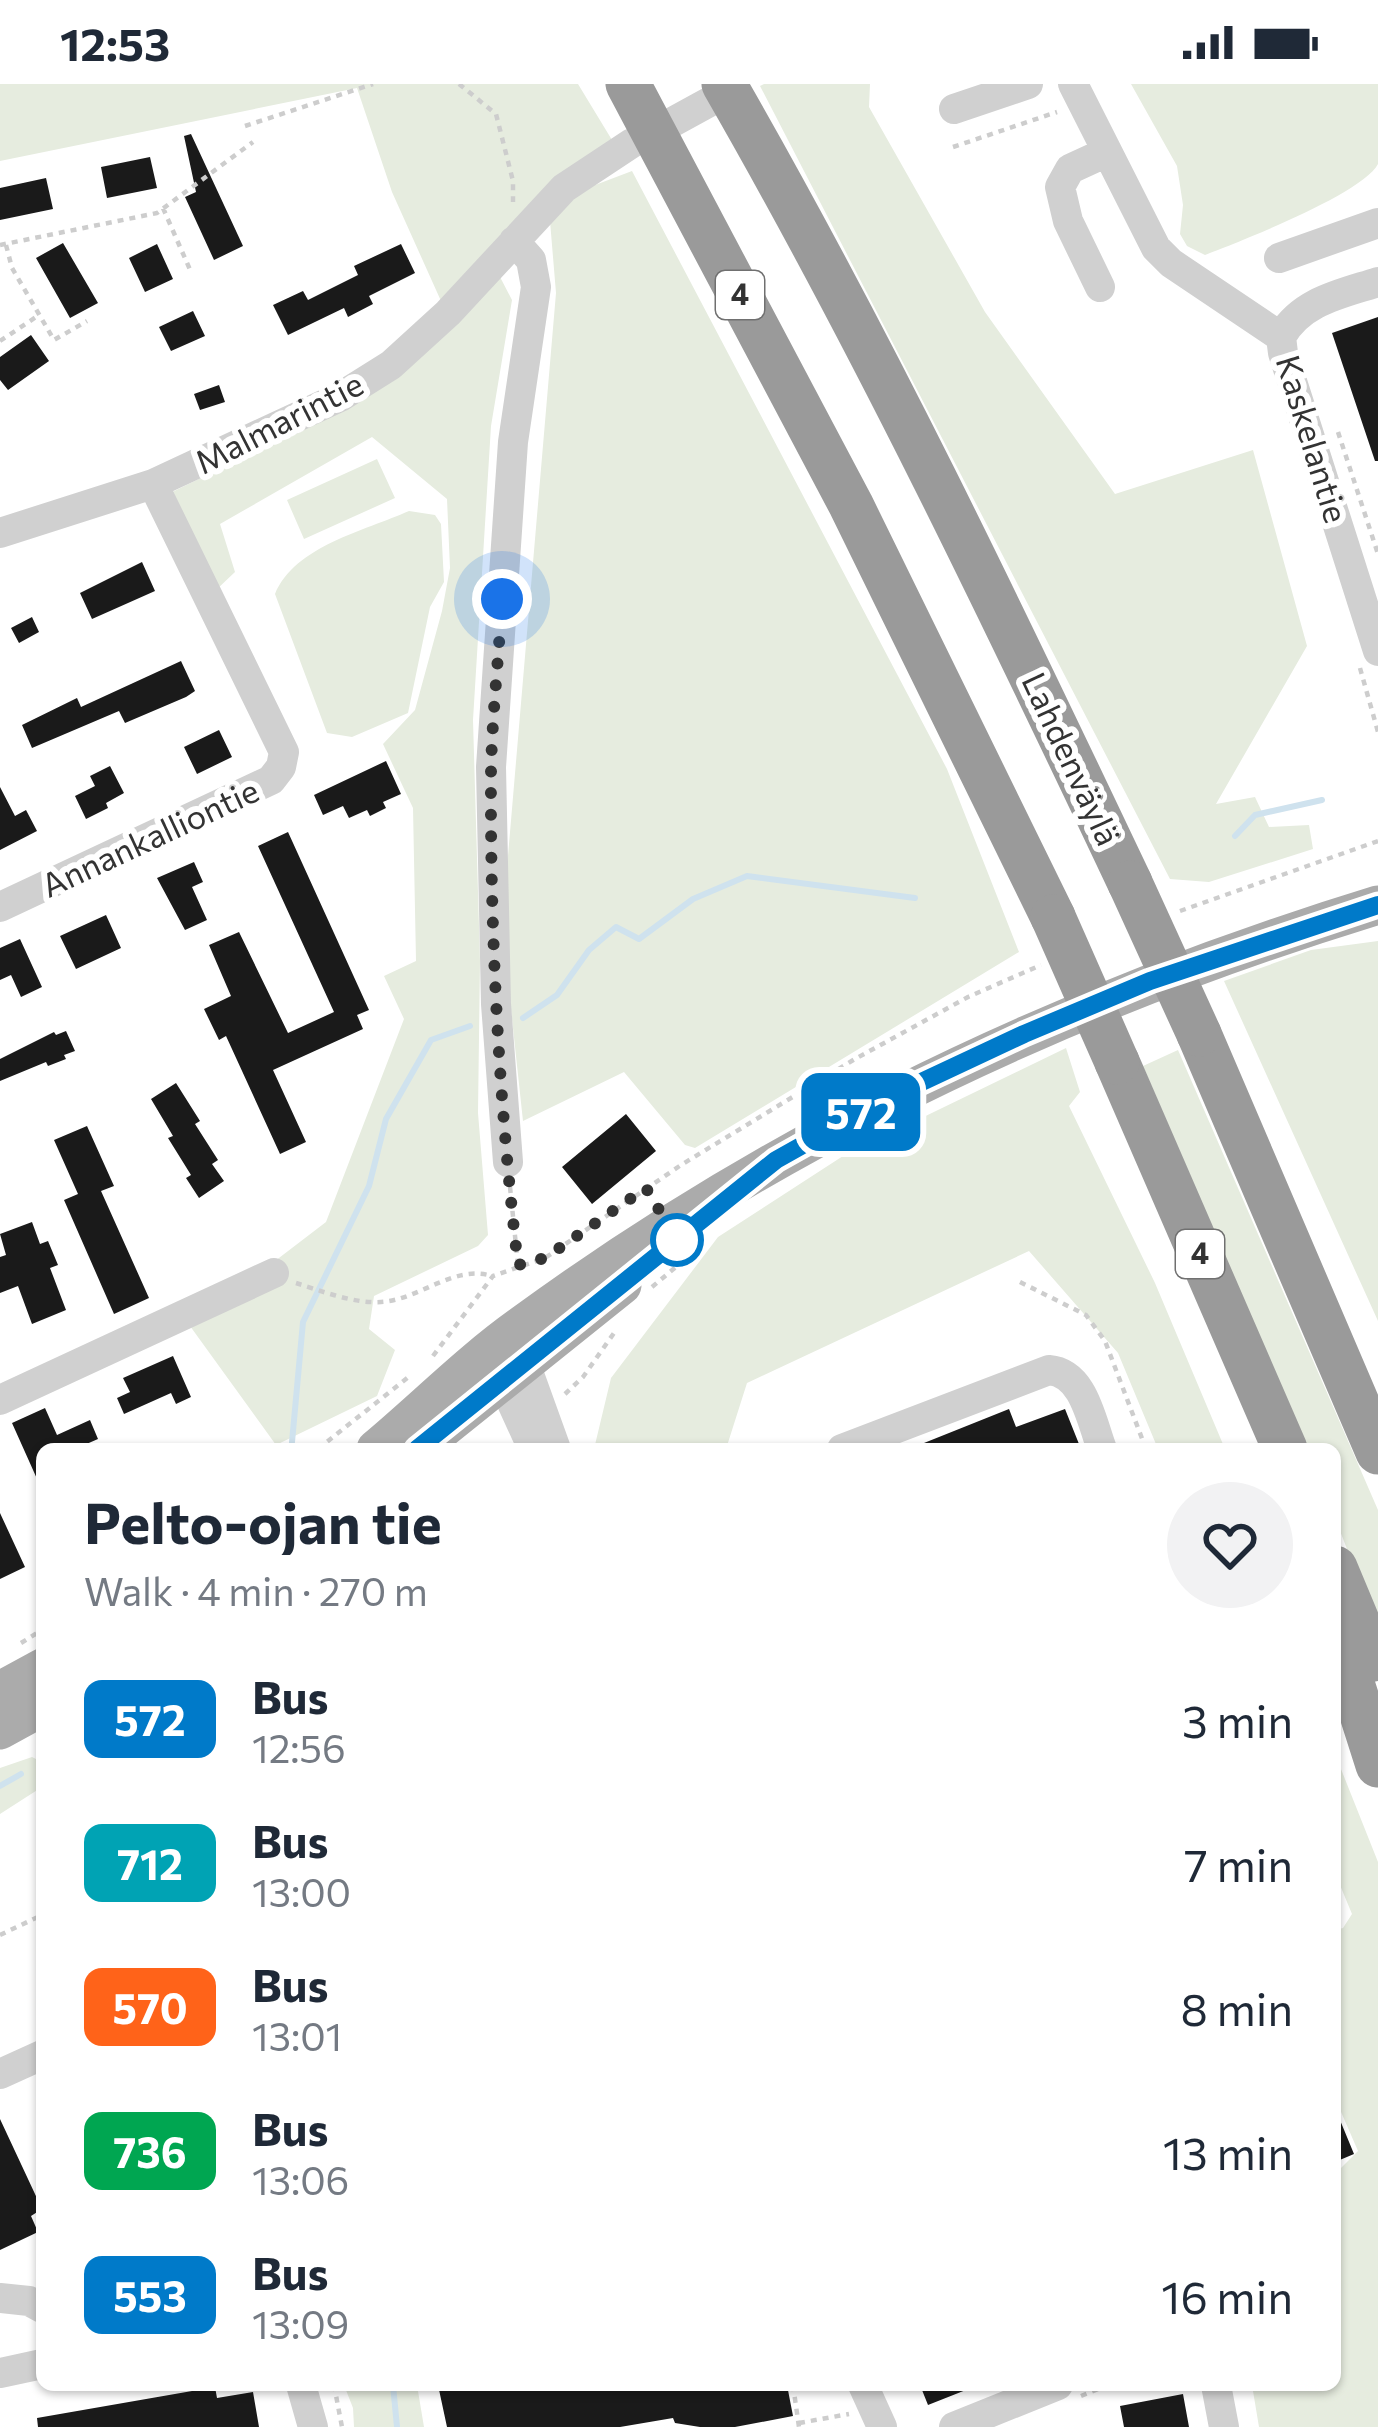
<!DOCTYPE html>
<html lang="en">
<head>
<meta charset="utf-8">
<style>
  body { margin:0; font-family:Commissioner,sans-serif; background:#f2f2f3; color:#1f2937; height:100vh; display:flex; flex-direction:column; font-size:45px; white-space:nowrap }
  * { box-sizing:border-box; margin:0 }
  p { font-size:39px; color:#747a83 }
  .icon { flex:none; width:66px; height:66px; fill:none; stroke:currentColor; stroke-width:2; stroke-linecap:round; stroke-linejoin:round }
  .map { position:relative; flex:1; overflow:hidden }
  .side { position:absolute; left:36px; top:1359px; width:1305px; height:948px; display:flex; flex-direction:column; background:#fff; border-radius:18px; box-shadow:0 3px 9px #0004 }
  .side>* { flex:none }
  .badge { padding:0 24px; border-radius:18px; font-size:42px; line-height:78px }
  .you { position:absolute; width:60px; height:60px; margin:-30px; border:9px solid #fff; border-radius:50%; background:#1a73e8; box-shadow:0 0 0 18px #1a73e833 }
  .map>.badge { position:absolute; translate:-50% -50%; box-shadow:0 0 0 6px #fff }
  .round { display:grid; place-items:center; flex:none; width:126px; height:126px; border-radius:63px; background:#f2f2f3 }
  .summary { display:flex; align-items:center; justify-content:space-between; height:204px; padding:0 48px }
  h1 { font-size:57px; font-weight:700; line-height:90px }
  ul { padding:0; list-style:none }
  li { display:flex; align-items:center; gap:36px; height:144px; padding:0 48px }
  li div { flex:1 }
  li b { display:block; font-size:45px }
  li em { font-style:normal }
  li .badge { min-width:132px; font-weight:700; text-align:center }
  .status { display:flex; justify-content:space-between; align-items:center; height:84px; padding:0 60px; background:#fff; direction:ltr }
  .status svg { height:33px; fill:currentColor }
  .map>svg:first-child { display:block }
</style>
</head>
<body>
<div class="status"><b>12:53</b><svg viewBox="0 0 49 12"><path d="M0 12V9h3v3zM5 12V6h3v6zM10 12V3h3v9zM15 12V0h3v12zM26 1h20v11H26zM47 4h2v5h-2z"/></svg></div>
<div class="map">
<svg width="1378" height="2343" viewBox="0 0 1378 2343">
  <rect width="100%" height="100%" fill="#fff"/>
  <path fill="#e6ecdf" d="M0 0H578L612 56 441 217 392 108 357 4 0 77Z
    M764 0H870L869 23 985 228 1115 410 1253 366 1307 562 1216 720 1255 713 1269 743 1309 741 1313 765 1209 798 1170 795 760 2Z
    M1131 0H1378V80C1362 110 1241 157 1205 171L1187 162 1180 150 1183 121 1177 82Z
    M632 87 947 685 1019 868 695 1064 685 1061 624 988 523 1037 502 842 556 209 550 137 582 106Z
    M499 191 512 216 491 342 473 636 480 877 478 1029 488 1151 478 1162 374 1212 369 1245 395 1266 377 1312 276 1361 190 1242 326 1138 404 935 384 892 416 877 413 724 383 660 415 626 442 527 450 484 447 415 372 353 220 440 235 488 215 507 168 410 357 318Z
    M377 375 395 414 304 455 287 416Z
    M409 427 435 431 441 440 444 498 430 523 408 629 352 653 327 649 275 510C295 462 364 447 409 427Z
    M1378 857V1237L1224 897 1311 866Z
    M1066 964 1080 1008 1069 1022 1155 1199 1225 1365H1158L1118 1269 1029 1167 747 1299 726 1365H594L611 1294 718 1153 843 1072Z
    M1178 966 1378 1426V1545L1335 1434V1365H1308L1143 982Z
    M1335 1670 1378 1778V2343H1259L1252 2301H1335L1337 2088 1358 2067 1335 2014V1846L1343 1844 1352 1830 1335 1789Z
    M32 1673 42 1678V1703L0 1730V1684Z
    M344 2301H417L424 2343H354L353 2324Z"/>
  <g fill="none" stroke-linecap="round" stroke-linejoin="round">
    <path stroke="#cfe2ee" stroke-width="6" d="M1235 752 1255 731 1322 716
      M523 934 557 911 589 866 616 843 639 855 693 815 747 792 915 814
      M292 1358 303 1238 369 1102 386 1035 431 956 470 942
      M0 1702 21 1690
      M393 2301 397 2343"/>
  </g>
  <path fill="#1a1a1a" d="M191 50 243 162 214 176 185 113 196 108 184 52Z
    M150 73 157 104 107 114 101 83Z
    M46 94 53 125 0 136V104Z
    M63 159 98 219 70 234 36 174Z
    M157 160 173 195 145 208 129 174Z
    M401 160 415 189 369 212 373 220 348 233 344 224 288 251 273 221 303 207 308 216 358 191 354 182Z
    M193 227 205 252 171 267 159 243Z
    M1378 233V377H1375L1332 249Z
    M31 251 49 277 8 306 0 296V273Z
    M219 301 225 318 200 326 194 310Z
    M142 478 155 507 92 535 80 509Z
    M32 533 39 548 19 559 11 544Z
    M181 577 195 607 186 613 125 639 119 627 32 664 22 641 77 614 81 623Z
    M219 646 232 673 197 690 184 663Z
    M386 677 401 710 383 718 386 724 370 732 367 726 349 734 343 722 323 731 314 711Z
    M110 682 124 709 106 719 108 724 86 735 75 712 95 702 90 692Z
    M0 703 15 732 26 726 37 747 0 766Z
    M288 748 369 926 357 931 363 945 273 986 306 1058 280 1070 226 952 219 956 204 925 231 912 209 861 239 848 288 949 334 928 258 762Z
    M194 778 203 798 192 803 207 836 185 846 157 794Z
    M106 831 121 864 76 885 60 852Z
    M20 855 42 903 21 913 11 891 0 896V864Z
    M66 947 75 967 64 971 66 975 48 982 46 978 0 997V975L54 948 56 951Z
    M176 999 200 1037 195 1040 218 1076 212 1080 224 1097 199 1114 186 1094 191 1091 168 1054 173 1052 151 1015Z
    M626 1030 656 1067 592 1120 562 1083Z
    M87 1042 114 1102 101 1107 149 1214 114 1230 64 1116 78 1110 54 1056Z
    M32 1138 40 1160 48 1157 58 1181 50 1184 66 1226 32 1240 18 1202 0 1209V1173L6 1171 0 1150Z
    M173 1272 191 1313 176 1320 171 1309 124 1330 117 1314 130 1308 123 1294Z
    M45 1324 57 1351 90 1336 98 1355 75 1365H42V1406L12 1339Z
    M1009 1325 1016 1343 1065 1325 1081 1365H909Z
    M0 1429 25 1483 0 1495Z
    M1335 2024 1354 2070 1335 2078Z
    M0 2035 42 2125 31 2132 38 2148 0 2166Z
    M438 2301H787L793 2332 735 2343H700L675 2339 673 2334 620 2343H447Z
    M920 2301H976V2302L928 2321Z
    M215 2303 217 2314 253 2308 259 2343H38L37 2334Z
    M1183 2310 1189 2343H1124L1120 2322Z"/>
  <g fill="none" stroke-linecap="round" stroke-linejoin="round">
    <path stroke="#cdcdcd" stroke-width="4.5" stroke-dasharray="6 6" stroke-linecap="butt" d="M459 0 496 30 513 97V118
      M245 42 373 0
      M953 63 1057 28
      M163 124 191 188
      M0 161 157 129 253 58
      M6 161 12 184 54 256 87 237
      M0 257 39 231
      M1338 348 1378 470
      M1360 584 1378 648
      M1180 827 1378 757
      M510 1103 518 1181
      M1020 1198 1086 1231 1105 1257 1146 1365
      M296 1199C321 1207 355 1220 381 1218 419 1216 454 1180 492 1192
      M652 1203 689 1172
      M433 1272 493 1192 545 1174 681 1081 855 975 968 913 1041 881
      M565 1310 583 1293 614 1249
      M318 1365 411 1291
      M21 1559 42 1546
      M0 1851 42 1831
      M334 2301 342 2343
      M793 2301 799 2343
      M1081 2312 1108 2301
      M799 2339 849 2330"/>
    <path stroke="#d0d0d0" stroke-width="30" d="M1073 0 1156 164 1171 179 1281 253
      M954 25 1028 0
      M669 40 711 17
      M1279 174 1378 139
      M1378 198C1341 210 1301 217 1281 253L1283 269 1378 567
      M1100 203 1068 137 1060 103 1070 85 1107 68
      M0 449 153 400 340 313 391 281 448 229 564 104 632 59
      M0 823 271 696 281 683 284 668 153 400
      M508 1078 496 920 491 683 513 358 536 203 531 176 514 157
      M507 1267 525 1279 556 1365
      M500 1278 502 1297 533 1365
      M0 1316 274 1189
      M842 1365 1049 1286C1084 1289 1091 1336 1102 1365
      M0 1990 42 1971
      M0 2214 29 2217 42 2224
      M0 2289 42 2280
      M301 2301 313 2343
      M863 2301 882 2343
      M1216 2301 1224 2343
      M954 2343 1058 2301"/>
    <path stroke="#ababab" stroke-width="39" d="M420 1363 622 1201
      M376 1365C425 1324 470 1278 522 1241 781 1051 1071 915 1378 821
      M0 1607 42 1584
      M0 1646 42 1623"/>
    <path stroke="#9a9a9a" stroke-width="45" d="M628 0 851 421 1053 833
      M724 0C873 259 1002 529 1130 799
      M1199 950 1378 1368
      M1117 978 1285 1365
      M1335 1484 1373 1575
      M1335 1546 1378 1681"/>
    <path stroke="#9a9a9a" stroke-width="45" d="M1130 799 1199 950
      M1053 833 1117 978"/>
  </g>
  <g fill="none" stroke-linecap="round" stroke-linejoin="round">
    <defs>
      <path id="line" d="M417 1365 776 1076 881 1017 1024 950 1150 897 1378 821"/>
    </defs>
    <use href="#line" stroke="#fff" stroke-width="27"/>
    <use href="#line" stroke="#007ac9" stroke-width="18"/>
    <path stroke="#333" stroke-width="12" stroke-dasharray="0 21.6" d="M502 515C499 572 492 631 491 688 490 853 499 1018 518 1181L545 1174 646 1104 677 1156"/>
  </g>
  <circle fill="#fff" stroke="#007ac9" stroke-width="6" cx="677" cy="1156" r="24"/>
  <g text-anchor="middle" stroke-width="12" stroke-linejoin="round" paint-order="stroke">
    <g fill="#fff" stroke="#707070" stroke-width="3">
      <rect x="716" y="187" width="48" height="48" rx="9"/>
      <rect x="1176" y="1146" width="48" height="48" rx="9"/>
    </g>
    <g font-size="30" font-weight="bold" fill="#333">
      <text x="740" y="221">4</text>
      <text x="1200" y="1180">4</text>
    </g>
    <g font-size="33" fill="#333" stroke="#fff">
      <text transform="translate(279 339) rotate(-27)" y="12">Malmarintie</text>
      <text transform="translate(1312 355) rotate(73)" y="12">Kaskelantie</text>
      <text transform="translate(1071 675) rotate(65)" y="12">Lahdenväylä</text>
      <text transform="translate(150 754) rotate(-25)" y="12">Annankalliontie</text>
    </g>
  </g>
</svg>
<div class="you" style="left:502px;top:515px"></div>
<b class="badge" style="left:861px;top:1028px;background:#007ac9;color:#fff">572</b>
<section class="side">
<div class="summary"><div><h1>Pelto-ojan tie</h1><p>Walk · 4 min · 270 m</p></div><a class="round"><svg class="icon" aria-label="heart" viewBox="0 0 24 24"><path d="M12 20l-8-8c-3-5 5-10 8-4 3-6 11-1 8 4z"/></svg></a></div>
<ul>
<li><span class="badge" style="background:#007ac9;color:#fff">572</span><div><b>Bus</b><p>12:56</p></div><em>3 min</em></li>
<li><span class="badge" style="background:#00a3b4;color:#fff">712</span><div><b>Bus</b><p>13:00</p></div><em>7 min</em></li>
<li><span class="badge" style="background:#ff6319;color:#fff">570</span><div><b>Bus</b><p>13:01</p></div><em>8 min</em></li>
<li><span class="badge" style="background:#00a651;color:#fff">736</span><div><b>Bus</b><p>13:06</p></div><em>13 min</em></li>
<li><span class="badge" style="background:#007ac9;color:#fff">553</span><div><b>Bus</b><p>13:09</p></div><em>16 min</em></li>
</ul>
</section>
</div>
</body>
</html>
